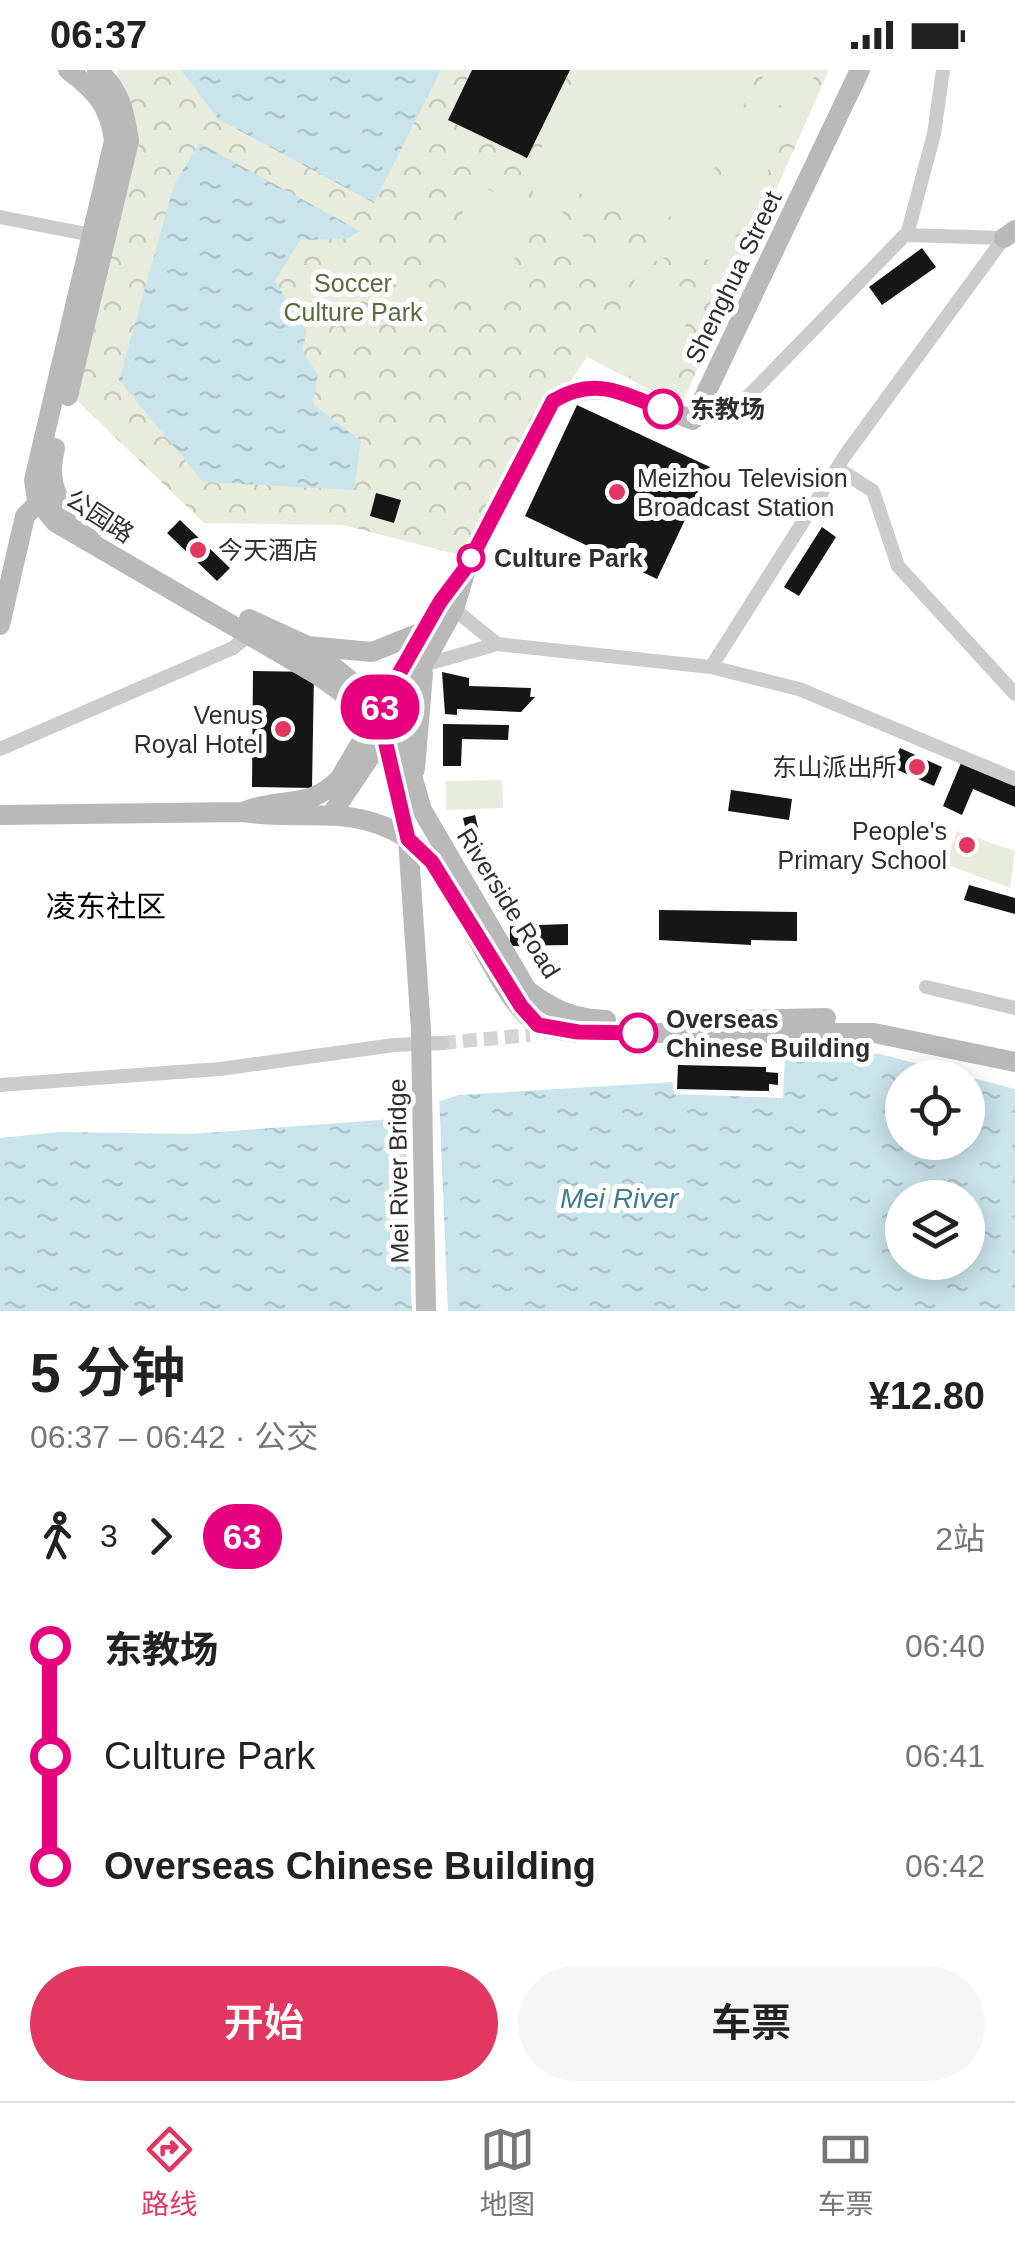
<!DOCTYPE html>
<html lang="zh">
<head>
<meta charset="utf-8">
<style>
  body { margin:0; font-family:Helvetica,"Noto Sans SC",sans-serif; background:#f6f6f6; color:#222; height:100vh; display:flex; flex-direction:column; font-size:38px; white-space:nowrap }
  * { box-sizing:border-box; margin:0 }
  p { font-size:32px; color:#767676 }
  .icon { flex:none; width:55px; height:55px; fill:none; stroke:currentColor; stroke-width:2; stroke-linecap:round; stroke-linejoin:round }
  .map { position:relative; height:1241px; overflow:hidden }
  .sheet { display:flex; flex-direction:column; background:#fff; flex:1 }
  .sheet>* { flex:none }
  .badge { padding:0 20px; border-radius:32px; font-size:35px; line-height:65px }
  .controls { position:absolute; left:885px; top:990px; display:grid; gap:20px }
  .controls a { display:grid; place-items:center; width:100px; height:100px; border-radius:50%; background:#fff; box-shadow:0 5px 25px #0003; font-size:50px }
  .map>.badge { position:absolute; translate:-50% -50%; box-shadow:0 0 0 5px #fff }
  .legs { display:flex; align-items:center; gap:15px; height:110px; padding:0 30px; font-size:32px }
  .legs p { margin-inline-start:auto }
  .summary { display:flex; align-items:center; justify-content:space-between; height:170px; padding:0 30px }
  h1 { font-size:55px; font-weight:600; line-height:75px }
  .button { display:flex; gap:20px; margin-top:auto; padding:20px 30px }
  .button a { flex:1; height:115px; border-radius:60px; background:#e13760; color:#fff; font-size:40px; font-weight:600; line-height:115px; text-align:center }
  .button a+a { background:#f6f6f6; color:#222 }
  ul { padding:0 30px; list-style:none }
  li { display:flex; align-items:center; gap:35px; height:110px; font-size:38px }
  li i { display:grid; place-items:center; width:15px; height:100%; margin:0 12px; background:currentColor }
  li i::after { content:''; width:25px; height:25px; margin:-12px; border:8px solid; border-radius:50%; background:#fff }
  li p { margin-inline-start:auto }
  li:first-child i { background:linear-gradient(#0000 50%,currentColor 0) }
  li:last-child i { background:linear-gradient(currentColor 50%,#0000 0) }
  .status { display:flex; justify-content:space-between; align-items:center; height:70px; padding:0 50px; background:#fff; direction:ltr }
  .status svg { height:28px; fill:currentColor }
  .dock { display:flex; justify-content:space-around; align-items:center; height:140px; border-top:2px solid #e0e0e0; background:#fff; font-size:28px; color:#767676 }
  .dock a { display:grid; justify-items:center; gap:5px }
  .dock .on { color:#e13760 }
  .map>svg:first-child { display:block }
</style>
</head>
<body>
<div class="status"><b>06:37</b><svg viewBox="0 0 49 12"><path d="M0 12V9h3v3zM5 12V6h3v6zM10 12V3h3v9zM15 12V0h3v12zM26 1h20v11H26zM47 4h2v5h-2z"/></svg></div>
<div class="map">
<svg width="1015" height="1241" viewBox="0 0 1015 1241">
  <defs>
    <pattern id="park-crowns" width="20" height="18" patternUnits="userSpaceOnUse" patternTransform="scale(2.5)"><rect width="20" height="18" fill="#e8ecdd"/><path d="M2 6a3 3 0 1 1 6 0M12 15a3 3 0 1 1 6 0" fill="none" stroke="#c7cbbe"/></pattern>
    <pattern id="water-ripples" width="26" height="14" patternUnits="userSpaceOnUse" patternTransform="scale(2.5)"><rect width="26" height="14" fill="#cae4eb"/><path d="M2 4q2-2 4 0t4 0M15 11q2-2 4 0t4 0" fill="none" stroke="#aec4ca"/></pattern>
  </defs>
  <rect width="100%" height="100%" fill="#fff"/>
  <path fill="url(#park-crowns)" d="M118 0H829L681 336 587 287 539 359 471 488 343 455 204 453 65 319Z"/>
  <path fill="#e8ecdd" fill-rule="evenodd" d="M581 0H760L688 155 715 104 756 124 721 196 679 176 675 184C658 190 640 198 623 201 574 209 533 160 532 115 531 88 568 27 581 0ZM552 110 661 162 680 127C674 139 668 159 658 168 612 204 556 158 552 110Z
    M766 0H817L796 43 755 23Z
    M754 26 795 45 760 117 719 98Z
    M477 114 537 143 492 235 432 206Z
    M641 197 700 226 655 318 596 289Z
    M502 710 503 738 446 740V711Z
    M957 761 1015 781 1010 818 945 794Z"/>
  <path fill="url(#water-ripples)" fill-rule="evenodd" d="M181 0H441L374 133 218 49Z
    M199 73 360 161 346 169 300 170 275 211 307 262 302 280 318 305 313 334 361 371 354 420 203 412 119 310 174 115Z
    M785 983 880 984 1015 1019V1241H0V1068L60 1062 191 1064 381 1050 459 1025 673 1012 674 1024 783 1028ZM902 1008H968V1072H902ZM902 1128H968V1192H902Z"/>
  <path fill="#fff" d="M439 1025 448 1241H412L405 1033Z"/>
  <path fill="#161616" d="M472 0H570L527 88 448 50Z
    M922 178 936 197 882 235 869 217Z
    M577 335 710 397 657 509 525 446Z
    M376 423 401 430 394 453 370 446Z
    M180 450 230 498 217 511 167 463Z
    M822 457 836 467 799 526 784 517Z
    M253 601 314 602 312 718 252 717Z
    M442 602 469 608V616L531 618 530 627H535L521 642 457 639V645L445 644Z
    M443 654 509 655 508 670 462 669 461 696H443Z
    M900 678 942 697 934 716 891 697Z
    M961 693 1015 715V737L973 719 962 745 943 736Z
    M731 720 792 729 789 750 728 741Z
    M475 745 484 784 472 787 463 748Z
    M969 815 1015 828V844L964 830Z
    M659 840 797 842V871L751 870V875L659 870Z
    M568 854V875L510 876V856Z
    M678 995 766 997V1002L778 1003V1015L769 1014V1021L677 1019Z"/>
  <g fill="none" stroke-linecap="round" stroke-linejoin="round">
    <path stroke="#d5d5d5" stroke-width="14" stroke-dasharray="14 7" stroke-linecap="butt" d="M442 973 530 965"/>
    <path stroke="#ccc" stroke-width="14" d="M0 147 97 166
      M907 165 934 64 943 0
      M693 350 735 340 905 165 1004 168 846 384 711 597
      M837 398 873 421 898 496 1015 624
      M454 539 497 574
      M424 595 497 574 711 597 799 619 1015 709
      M0 679 233 578 255 560
      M926 917 1015 938
      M0 1015 220 999 394 975 442 973"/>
    <path stroke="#b9b9b9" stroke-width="20" d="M68 0C95 20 110 36 114 71L34 410 37 430 55 452 316 604 341 622 384 666
      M1004 168 1015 160
      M68 326 129 71C125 43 120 19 97 0
      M55 378C45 418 60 439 94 459
      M249 549 308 576 395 647
      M0 555 25 446 46 425
      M308 576 372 582 422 562
      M395 647 422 740 527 920C553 940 574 949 606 950
      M384 666 408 769 421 960
      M415 699 423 603
      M245 741C283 726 309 741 340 708L457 509
      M333 742 384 666 454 539 467 496 553 331C601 303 645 332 693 350L860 0
      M0 745 243 742C304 752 348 732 407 768 458 801 496 934 540 955 550 960 566 960 577 963H874L1015 992
      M690 951 826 948
      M422 1022 426 1241"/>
    <path stroke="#b9b9b9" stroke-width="20" d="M421 960 422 1022"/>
  </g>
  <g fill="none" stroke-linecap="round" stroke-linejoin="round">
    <defs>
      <path id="line-1" d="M638 963 578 962 538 955 521 936 432 792 408 769 384 666 371 653 440 532 467 496 553 331C595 306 621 323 663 339"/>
    </defs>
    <use href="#line-1" stroke="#fff" stroke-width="22"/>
    <use href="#line-1" stroke="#e6007e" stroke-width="15"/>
  </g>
  <g fill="#fff" stroke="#e6007e" stroke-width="5">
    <circle cx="663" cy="339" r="18"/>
    <circle cx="471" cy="488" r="12"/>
    <circle cx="638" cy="963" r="18"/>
  </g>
  <g fill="#e13760" stroke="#fff" stroke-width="4">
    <circle cx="617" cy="422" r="10"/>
    <circle cx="198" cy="480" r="10"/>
    <circle cx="283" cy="659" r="10"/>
    <circle cx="917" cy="697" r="10"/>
    <circle cx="967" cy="775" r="10"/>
  </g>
  <g text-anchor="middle" stroke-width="10" stroke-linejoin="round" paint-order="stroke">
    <g font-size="25" fill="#2f2f2f" stroke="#fff">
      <text transform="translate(733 207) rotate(-64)" y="9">Shenghua Street</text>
      <text transform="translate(100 446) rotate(33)" y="9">公园路</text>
      <text transform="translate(509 833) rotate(58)" y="9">Riverside Road</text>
      <text transform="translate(398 1101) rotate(-91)" y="9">Mei River Bridge</text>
    </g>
    <g font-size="25" fill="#5a6a3d" stroke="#fff">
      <text x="353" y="222">Soccer<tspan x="353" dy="29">Culture Park</tspan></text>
    </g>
    <g font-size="25" font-weight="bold" fill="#2f2f2f" stroke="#fff" text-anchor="start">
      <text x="690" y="348">东教场</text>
      <text x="494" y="497">Culture Park</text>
      <text x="666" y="958">Overseas<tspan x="666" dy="29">Chinese Building</tspan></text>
    </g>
    <g font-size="25" fill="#2f2f2f" stroke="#fff" text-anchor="end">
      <text x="637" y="417" text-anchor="start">Meizhou Television<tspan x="637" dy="29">Broadcast Station</tspan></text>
      <text x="218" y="489" text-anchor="start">今天酒店</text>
      <text x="263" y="654">Venus<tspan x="263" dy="29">Royal Hotel</tspan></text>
      <text x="897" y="706">东山派出所</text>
      <text x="947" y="770">People's<tspan x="947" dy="29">Primary School</tspan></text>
    </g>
    <g font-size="28" font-style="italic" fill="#3f7e8f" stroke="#fff">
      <text x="619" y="1138">Mei River</text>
    </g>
    <g font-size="30" fill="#000" stroke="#fff">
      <text x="106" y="847">凌东社区</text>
    </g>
  </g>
</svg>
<div class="controls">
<a><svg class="icon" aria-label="locate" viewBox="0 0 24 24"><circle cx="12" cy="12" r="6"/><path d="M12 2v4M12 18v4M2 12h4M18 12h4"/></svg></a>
<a><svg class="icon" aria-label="layers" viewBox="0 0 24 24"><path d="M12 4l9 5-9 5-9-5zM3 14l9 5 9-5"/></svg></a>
</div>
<b class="badge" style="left:380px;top:637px;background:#e6007e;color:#fff">63</b>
</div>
<section class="sheet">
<div class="summary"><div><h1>5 分钟</h1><p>06:37 – 06:42 · 公交</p></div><b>¥12.80</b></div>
<div class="legs"><svg class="icon" aria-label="walk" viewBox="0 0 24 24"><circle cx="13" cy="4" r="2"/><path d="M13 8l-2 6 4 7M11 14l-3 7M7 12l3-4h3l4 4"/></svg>3<svg class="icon" aria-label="forward" viewBox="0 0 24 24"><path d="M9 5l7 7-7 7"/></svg><b class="badge" style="background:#e6007e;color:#fff">63</b><p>2站</p></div>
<ul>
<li><i style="color:#e6007e"></i><b>东教场</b><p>06:40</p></li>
<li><i style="color:#e6007e"></i><span>Culture Park</span><p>06:41</p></li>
<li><i style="color:#e6007e"></i><b>Overseas Chinese Building</b><p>06:42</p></li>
</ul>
<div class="button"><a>开始</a><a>车票</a></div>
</section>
<nav class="dock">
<a class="on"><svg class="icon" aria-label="directions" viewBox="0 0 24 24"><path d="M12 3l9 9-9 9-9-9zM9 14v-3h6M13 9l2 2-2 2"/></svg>路线</a>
<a><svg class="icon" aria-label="map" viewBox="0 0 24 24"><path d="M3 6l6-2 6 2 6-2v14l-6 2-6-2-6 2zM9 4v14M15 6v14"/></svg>地图</a>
<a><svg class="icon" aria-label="tickets" viewBox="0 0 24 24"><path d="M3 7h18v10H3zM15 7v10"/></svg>车票</a>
</nav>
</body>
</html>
